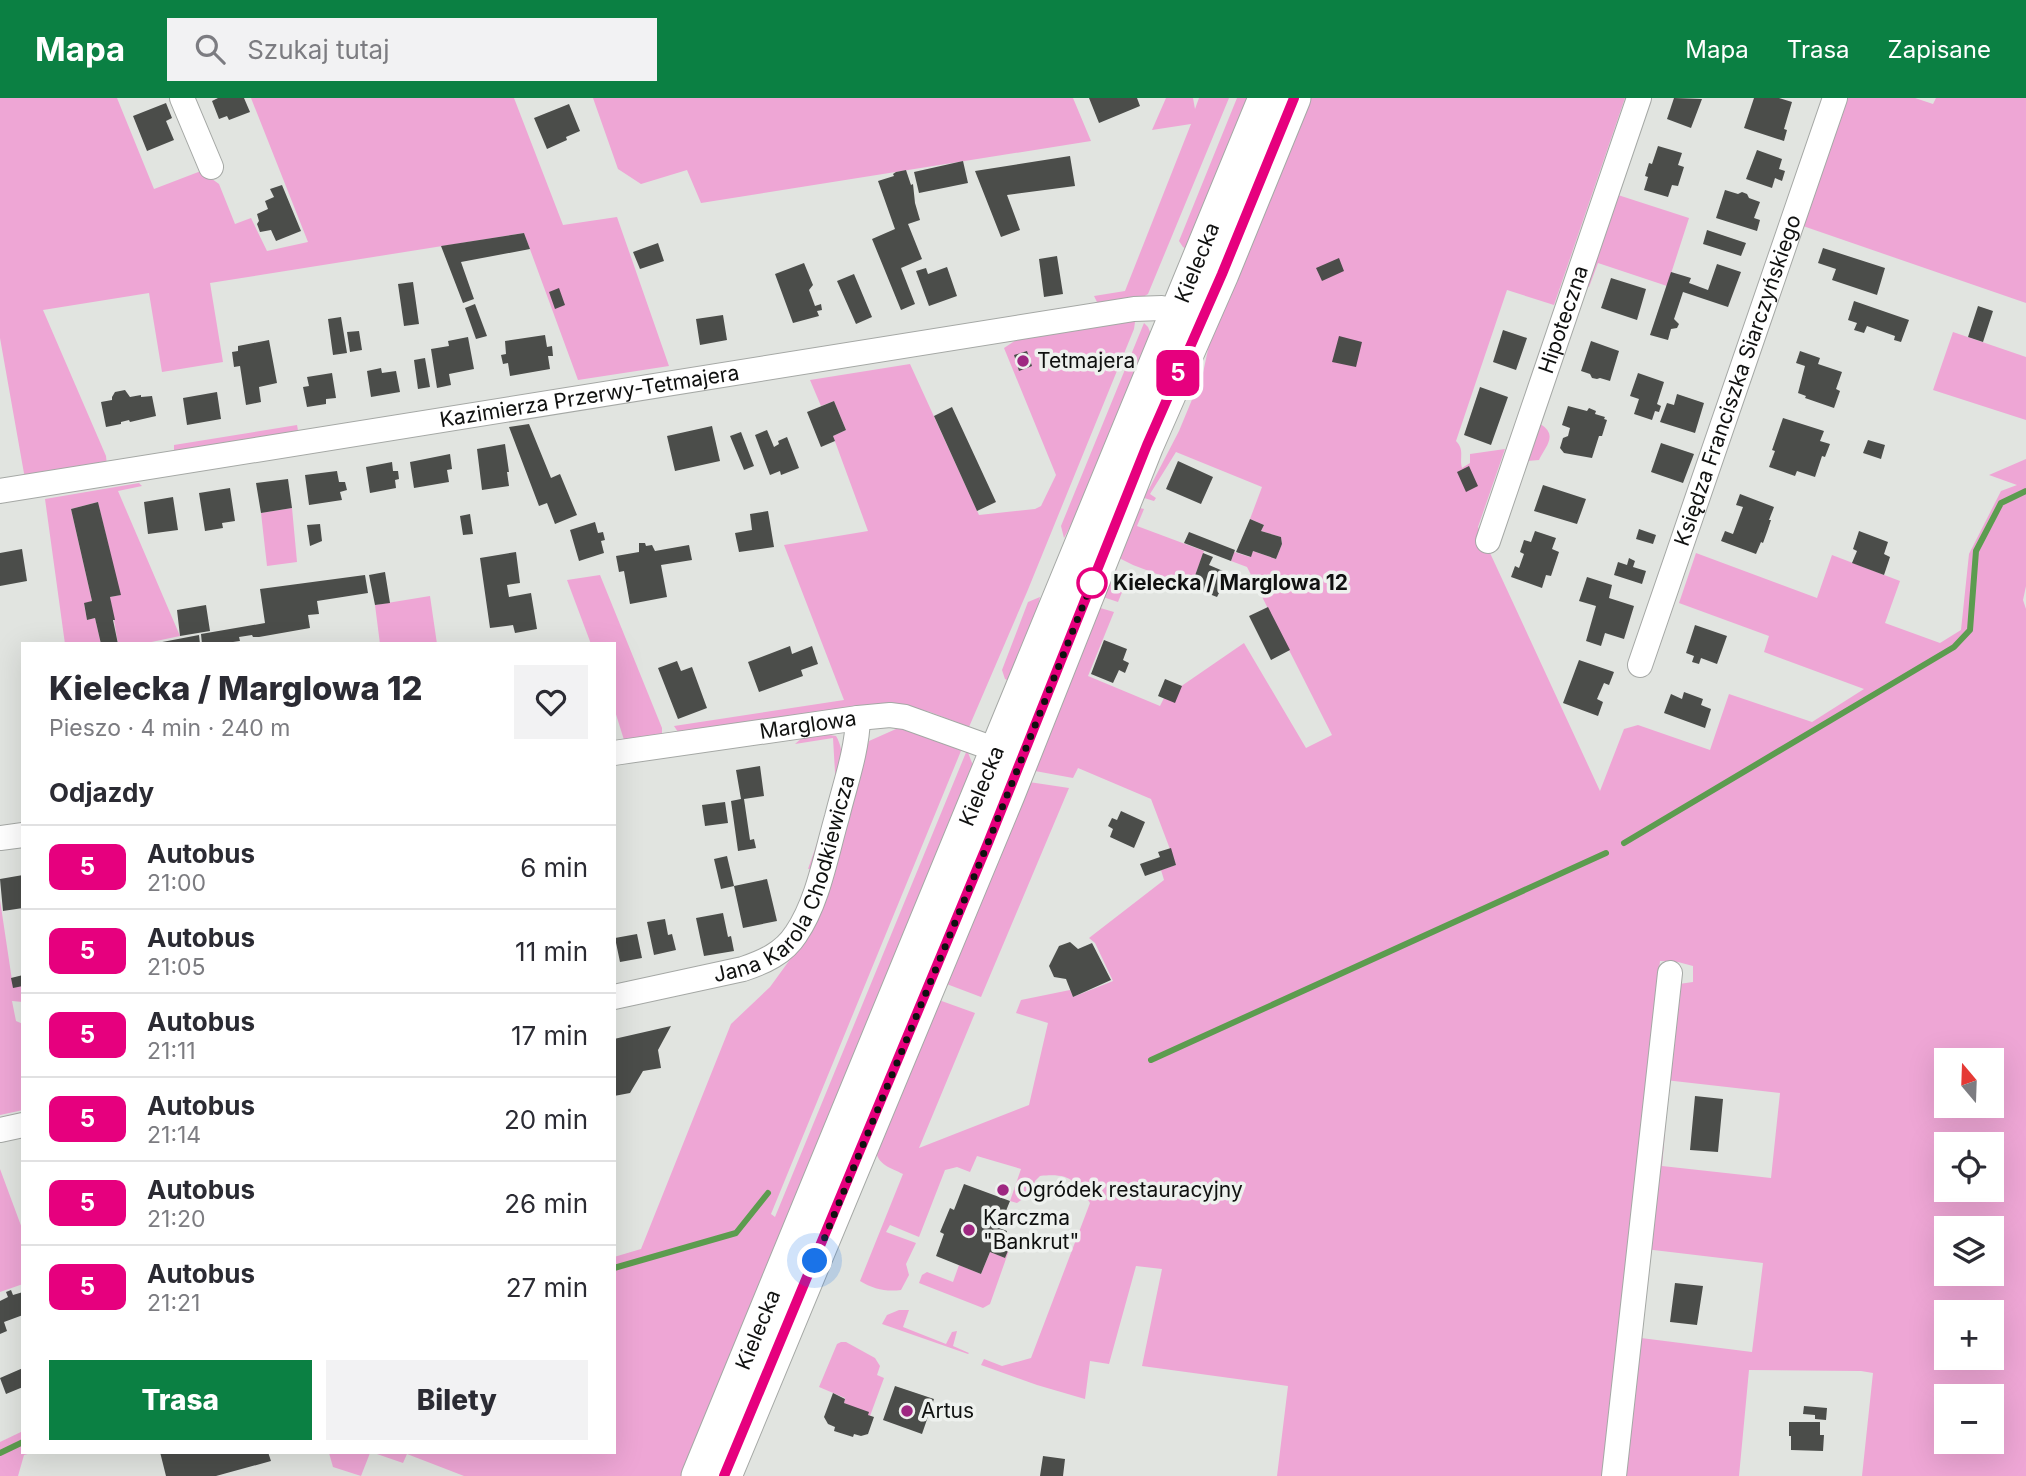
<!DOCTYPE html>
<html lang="pl">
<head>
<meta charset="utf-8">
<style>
  body { margin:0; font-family:Inter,sans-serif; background:#f2f2f3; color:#2b2b33; height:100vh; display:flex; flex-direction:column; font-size:26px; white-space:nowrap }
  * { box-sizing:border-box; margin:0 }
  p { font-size:23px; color:#7c7c81 }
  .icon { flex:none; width:38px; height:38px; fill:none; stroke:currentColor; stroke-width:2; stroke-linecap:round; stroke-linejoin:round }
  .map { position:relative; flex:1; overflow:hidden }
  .sheet { position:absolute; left:21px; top:544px; width:595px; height:812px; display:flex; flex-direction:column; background:#fff; border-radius:0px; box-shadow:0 7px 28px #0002 }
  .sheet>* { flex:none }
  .badge { padding:0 14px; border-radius:10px; font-size:24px; line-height:46px }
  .needle { width:46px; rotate:341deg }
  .fabs { position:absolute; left:1934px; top:950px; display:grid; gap:14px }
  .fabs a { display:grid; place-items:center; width:70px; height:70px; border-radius:0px; background:#fff; box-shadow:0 7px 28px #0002; font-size:35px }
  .you { position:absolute; width:35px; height:35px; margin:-18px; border:5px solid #fff; border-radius:50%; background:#1a73e8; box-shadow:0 0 0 10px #1a73e833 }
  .map>.badge { position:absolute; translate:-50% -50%; box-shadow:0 0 0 4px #fff }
  h2 { padding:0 28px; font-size:26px; line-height:63px }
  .round { display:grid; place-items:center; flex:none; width:74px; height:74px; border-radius:0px; background:#f2f2f3 }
  .head { display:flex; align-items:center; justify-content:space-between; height:119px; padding:0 28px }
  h1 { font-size:33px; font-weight:800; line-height:52px }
  .primary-button { display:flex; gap:14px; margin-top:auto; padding:14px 28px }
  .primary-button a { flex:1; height:80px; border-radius:0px; background:#0b8043; color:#fff; font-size:28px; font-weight:800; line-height:80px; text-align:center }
  .primary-button a+a { background:#f2f2f3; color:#2b2b33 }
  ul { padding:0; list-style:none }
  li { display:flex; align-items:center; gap:21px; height:84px; padding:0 28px; border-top:2px solid #e1e1e2 }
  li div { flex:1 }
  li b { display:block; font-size:26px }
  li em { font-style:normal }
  li .badge { min-width:77px; font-weight:700; text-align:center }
  header { display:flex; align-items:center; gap:42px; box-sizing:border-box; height:98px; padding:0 35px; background:#0b8043; color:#fff }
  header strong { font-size:33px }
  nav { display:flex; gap:38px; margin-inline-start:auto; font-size:24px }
  .search { width:490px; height:63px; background:#f2f2f3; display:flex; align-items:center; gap:18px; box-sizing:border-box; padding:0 24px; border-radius:0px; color:#7c7c81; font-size:26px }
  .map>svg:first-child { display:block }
</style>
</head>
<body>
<header>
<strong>Mapa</strong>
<div class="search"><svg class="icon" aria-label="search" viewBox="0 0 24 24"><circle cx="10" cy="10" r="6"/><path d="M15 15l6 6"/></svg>Szukaj tutaj</div>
<nav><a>Mapa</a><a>Trasa</a><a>Zapisane</a></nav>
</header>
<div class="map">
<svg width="2026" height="1378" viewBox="0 0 2026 1378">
  <rect width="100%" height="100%" fill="#e1e4e0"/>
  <path fill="#eea6d5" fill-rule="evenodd" d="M0 0H117L154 91 201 73 219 86 235 126 251 120 267 153 308 144 251 0H514L563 127 617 119 669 268 578 282 524 135 210 185 223 264 162 274 149 195 43 212 106 358 107 368 25 381 0 240Z
    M593 0H1073L1091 43 701 105 687 72 641 86 618 71Z
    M1166 0H1193L1195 11 1199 0H1229L1148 196 1143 199 1103 205 1097 204 1094 198 1125 193 1191 26 1152 32Z
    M1237 0H1254L1191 154 1183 149 1179 143Z
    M1308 0H1625L1554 207 1507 192 1456 343C1465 352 1459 359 1462 370L1470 365V356L1505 351 1478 429 1600 693 1624 631 1638 627 1710 652 1729 596 1812 624 1864 591 1764 554 1769 538 1679 505 1696 455 1817 500 1832 457 1900 483 1885 525 1940 545 1961 532 1969 456 2001 393 2017 387 1989 377 2026 361V488L2023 502 2026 511V1378H1862L1873 1275 1861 1273 1749 1272 1739 1378H1620L1641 1240 1752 1254 1763 1165 1645 1151 1660 1022 1666 1023 1662 1068 1771 1080 1780 995 1665 982 1679 886 1693 884V868L1678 864 1660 863 1605 1378H1277L1288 1288 1142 1268 1162 1171 1136 1168 1109 1266 1090 1263 1085 1301 1037 1287 981 1267 984 1261 1002 1268 1031 1260 1090 1105C1075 1082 1070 1075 1040 1078L1035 1083 1031 1095 1017 1105 1010 1103 1021 1071 977 1058 970 1074 957 1069 945 1072 919 1139 890 1127 886 1134 916 1145 906 1166 909 1177 901 1192C886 1194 873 1191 860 1183L903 1076C891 1070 878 1067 876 1053L936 901 975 915 919 1050 1029 1007 1048 925 1016 915 1021 902 1070 892 1073 899 1113 883 1095 845 1089 840 1164 782 1161 772 1176 767 1151 701 1078 670 1073 680 1035 673 1097 509 1114 514 1088 578 1160 608 1164 600 1244 545 1306 650 1332 637 1247 469 1231 463 1234 454 1250 459 1253 453 1276 461 1282 446 1281 439 1261 433 1264 427 1250 421 1262 389 1176 354 1150 396 1156 400 1154 403 1141 399 1149 391 1179 333 1203 275 1212 233ZM1946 962H1992V1008H1946ZM1946 1046H1992V1092H1946ZM1946 1130H1992V1176H1946ZM1946 1214H1992V1260H1946ZM1946 1298H1992V1344H1946Z
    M1848 0H1915L1933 6 1936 0H2026V205L1803 128Z
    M1618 97 1689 120 1667 188 1598 165 1589 189 1586 188Z
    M1129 222 1135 224 1134 231 1027 494 969 629 930 614 906 608 680 637 674 628 844 602 784 447 868 433 833 338 846 332 834 303 821 308 810 282 910 266 979 417 1035 411 1041 408 1056 377 1004 250 1019 240Z
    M1144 225 1148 229 1153 241 1104 366 1064 440 1061 428Z
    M1953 234 2026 259V322L1933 292Z
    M1540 326C1559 337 1545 349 1539 362L1527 363Z
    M297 327 299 338 174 358V347Z
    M139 385 142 388 118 393 180 538 142 546H118L110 499 120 497 98 404 71 411 92 503 84 506 87 522 95 520 101 546H65L45 401Z
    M292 410 297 464 267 468 261 415Z
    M1140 410 1144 411 1137 428 1204 453 1191 489 1133 467 1119 460Z
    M1113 471 1129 477 1118 504 1103 499Z
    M600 477 662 630V637L624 642 614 610V546H591L567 482Z
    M430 498 437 546H380L375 507Z
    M1040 499 1034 528 1014 585 1005 581 1002 572 1028 504Z
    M913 630 963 648 771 1116 775 1119 967 652 974 670 690 1378H464L407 1356 403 1365 374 1355 614 1354V1159L641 1151 731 926 770 889 802 845 827 788 869 643 896 631Z
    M817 635 836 638C855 669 826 738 816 770L808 771 836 691 833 640 795 646 803 639Z
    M1029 684 1069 690 981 899 944 885Z
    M0 802 13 889 23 888V904L12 903 16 923 23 926V1012L0 1017Z
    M0 1071 23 1133V1186L0 1194Z
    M1013 1141 990 1206 983 1210 919 1185 922 1177 927 1174 953 1184 959 1167 981 1176 990 1154 1005 1160Z
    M899 1212H909L903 1229 946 1246 952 1234 957 1233 953 1248 969 1255 968 1256 882 1226 887 1217Z
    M841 1244H846L875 1260 880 1268 877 1277 884 1280 870 1318 844 1305 845 1300 819 1289 837 1246Z
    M23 1333V1354L31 1355 24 1357 18 1378H0V1344Z
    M329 1355V1354L370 1355 361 1378 333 1369Z"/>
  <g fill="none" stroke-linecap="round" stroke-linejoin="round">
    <path stroke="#5c9c4f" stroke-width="6" d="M1624 745 1954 549 1970 532 1976 453 2001 405 2026 393
      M1151 962 1606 755
      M614 1170 736 1135 768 1095
      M0 1355 23 1344"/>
  </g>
  <path fill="#4b4d4a" d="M218 0H244L250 14 229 22 227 18 219 21 212 3Z
    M1089 0H1137L1140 8 1099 25Z
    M1674 0 1702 1 1691 30 1667 21Z
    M1754 0H1779L1792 4 1784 31 1787 32 1784 43 1744 30Z
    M166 5 172 20 166 23 174 42 147 53 133 18Z
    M569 6 580 33 566 39 567 42 547 51 534 20Z
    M1658 48 1682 55 1678 67 1684 69 1678 88 1672 87 1668 99 1644 92 1648 79 1645 78 1649 65 1652 66Z
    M1757 52 1782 61 1779 71 1785 73 1782 83 1775 80 1772 90 1746 81Z
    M1070 58 1075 88 1007 97 1020 132 1001 139 975 73Z
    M963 63 968 85 919 95 914 74Z
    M906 72 911 87 913 86 915 105 920 122 908 126 922 161 901 170 915 206 901 212 872 141 895 131 878 83 894 78 893 76 896 74Z
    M282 87 301 133 276 143 271 132 260 134 257 126 259 123 257 116 268 111 265 103 274 99 270 91Z
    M1725 92 1738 96 1742 94 1747 96 1749 100 1760 104 1754 120 1760 122 1757 133 1716 120Z
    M1707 132 1746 145 1741 158 1703 146Z
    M524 135 530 151 461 164 474 201 463 205 441 148Z
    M658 145 664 163 640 171 633 154Z
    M1823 150 1885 170 1877 197 1832 182 1836 171 1818 165Z
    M1057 158 1063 196 1044 199 1039 161Z
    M1339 160 1344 173 1322 183 1316 170Z
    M804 165 813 187 809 192 815 208 821 206 822 212 817 213 819 218 793 225 775 176Z
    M1717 166 1741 174 1728 209 1683 194 1674 221 1679 226 1677 230 1671 231 1668 242 1650 237 1671 174 1691 180 1689 185 1708 192Z
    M947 169 957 198 929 208 916 173 926 170 928 176Z
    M854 176 872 219 856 226 837 183Z
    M1611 180 1646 191 1637 222 1601 210Z
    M413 184 419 226 404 228 398 186Z
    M559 190 565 207 555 211 549 194Z
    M1854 203 1909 222 1901 244 1894 242 1895 238 1867 228 1864 235 1854 232 1857 225 1848 222Z
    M475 206 487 238 476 241 465 210Z
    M1978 208 1993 213 1983 244 1968 239Z
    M723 217 727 242 700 247 696 221Z
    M341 219 347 255 333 257 328 221Z
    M1503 232 1527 240 1516 272 1493 264Z
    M359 233 362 252 350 254 347 234Z
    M545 237 547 249 552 248 553 258H548L550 271 510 278 508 265 503 266 501 257 506 256 505 243Z
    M1339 238 1362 244 1356 269 1332 264Z
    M468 239 474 271 449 276 451 287 437 290 431 251 449 248 448 243Z
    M269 242 277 285 259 289 261 304 246 307 240 268 234 269 232 254 238 253V248Z
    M1591 243 1619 253 1610 283 1600 280 1597 281 1592 280 1590 276 1581 273Z
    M1027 253 1032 268 1019 273 1014 257Z
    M1800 253 1820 260 1818 266 1842 274 1836 291 1840 293 1834 310 1805 300 1806 298 1798 295 1805 268 1796 265Z
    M425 260 430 289 418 291 414 262Z
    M381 270 382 275 396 273 400 294 371 299 367 273Z
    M332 275 336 300 326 301V306L307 309 303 289 309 288 307 279Z
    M1638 275 1664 284 1657 306 1661 308 1659 314 1655 313 1652 322 1634 316 1639 301 1630 298Z
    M1480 289 1508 299 1491 347 1464 337Z
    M125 292 130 299 141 297V299L152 298 156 318 130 324 129 322 121 324V326L106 329 101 304 112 302V299L115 294Z
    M217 294 221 321 187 327 183 300Z
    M1677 296 1704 305 1695 335 1660 324 1667 305 1674 307Z
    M834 303 846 332 833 338 835 343 821 349 807 314Z
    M1568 308 1587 313 1589 310 1596 313 1595 316 1605 319 1604 321 1607 322 1602 338H1599L1592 360 1564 355 1560 350 1563 340 1568 338 1570 330 1562 327Z
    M952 309 996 404 977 413 934 318Z
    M1783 320 1824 333 1820 343 1830 346 1825 359 1822 358 1815 379 1797 373 1795 378 1769 369 1775 353 1772 352Z
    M529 326 551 380 560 376 577 417 555 426 547 405 539 408 509 329Z
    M712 328 720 363 675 373 667 338Z
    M767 332 774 349 779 346 778 343 787 339 799 370 781 377 780 373 770 377 755 337Z
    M741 334 754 368 744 372 730 338Z
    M1868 342 1885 347 1881 361 1863 355Z
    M1661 345 1694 356 1683 385 1651 374Z
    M505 346 509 374H507L509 388 482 392 477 351Z
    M450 356 452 371 447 372 449 384 414 390 410 364Z
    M1178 363 1213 379 1201 406 1166 391Z
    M392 364 393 373H398L399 381 395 382 396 390 370 395 366 369Z
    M1469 368 1478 388 1466 394 1457 374Z
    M337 373 339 384H345L347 392 340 394 342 402 309 407 305 377Z
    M288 381 292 410 261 415 256 385Z
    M1543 387 1586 401 1577 426 1534 413Z
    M230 390 235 423 222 425 223 430 205 433 199 395Z
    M1740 396 1774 409 1769 422H1771L1767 434 1763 445 1761 444 1756 456 1721 443 1725 433 1733 436 1743 409 1736 407Z
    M173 399 178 432 148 436 144 404Z
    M98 404 121 497 110 499 115 522H113L118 546H101L95 520 87 522 84 505 92 503 71 411Z
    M768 413 774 449 739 454 735 435 752 432 750 416Z
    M470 416 473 436 463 437 460 418Z
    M1250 421 1264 427 1261 433 1281 439 1282 446 1276 461 1253 453 1251 459 1236 454Z
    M595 424 598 435 603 434 605 442 601 443 604 455 579 463 570 432Z
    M320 426 322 443 310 448 307 427Z
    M1639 431 1656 437 1653 446 1636 441Z
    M1535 433 1556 440 1552 451 1559 454 1551 478 1546 477 1542 490 1511 479 1515 468 1519 470 1524 456 1520 454 1524 442 1531 444Z
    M1859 433 1888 444 1884 456 1890 459 1884 477 1852 465 1857 453 1853 451Z
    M1189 434 1235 452 1231 463 1184 445Z
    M639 445H645L646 448 652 447 655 453 689 447 692 462 661 467 667 499 630 506 624 473 619 474 616 458 639 454Z
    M22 451 27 483 0 488V455Z
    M516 454 520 485 507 487 509 499 531 495 537 531 515 535 513 527 490 530 480 460Z
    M1203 455 1213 459 1209 467 1237 479 1231 493 1222 489 1217 499 1191 489Z
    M1629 460 1635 463 1633 469 1646 473 1642 486 1614 477 1618 464 1627 467Z
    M385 474 390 505 375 507 369 477Z
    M365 477 368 495 317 503 319 516 308 517 310 530 259 539H253L252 537 239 539 240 543 219 546H202L201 536 265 525 260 491Z
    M1587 479 1612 487 1609 500 1634 508 1624 541 1605 535 1601 548 1586 543 1596 508 1579 503Z
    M206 507 210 533 180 538 177 512Z
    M1268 509 1290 552 1271 562 1249 518Z
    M1695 527 1727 538 1717 566 1701 560 1699 566 1692 564 1694 558 1686 555Z
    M199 537 200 546H157V545Z
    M1104 542 1127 551 1123 562 1129 565 1125 575 1119 572 1113 585 1091 576Z
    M790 548 792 556 812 548 818 566 801 572 803 578 759 594 748 564Z
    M1579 562 1614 574 1609 587 1604 585 1597 601 1603 604 1598 618 1563 605Z
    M677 563 681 573 692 569 707 610 678 621 658 570Z
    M1165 581 1182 588 1175 605 1158 598Z
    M1684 594 1703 601 1701 607 1711 611 1705 630 1664 615 1671 596 1682 601Z
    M760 668 764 698 744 701 750 742 754 741 756 750 738 753 731 703 741 701 736 672Z
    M725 704 728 725 705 728 702 707Z
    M1121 713 1145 724 1134 750 1110 739 1113 731 1108 728 1112 720 1117 722Z
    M1171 750 1176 767 1145 778 1140 766 1160 759 1158 754Z
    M727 758 734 788 721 791 714 761Z
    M23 777V810L3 813 0 781Z
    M767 781 777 823 743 830 734 788Z
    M723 815 728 839 731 838 734 853 704 858 696 820Z
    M665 821 668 837 672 836 676 852 654 857 647 824Z
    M637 836 642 860 620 864 615 840Z
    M1070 844 1078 851 1092 845 1111 882 1073 899 1066 881 1054 879 1049 868 1059 848Z
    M23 877V888L13 890 11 880Z
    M671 928 658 952 661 970 643 973 630 995 614 998V941Z
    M1695 998 1723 1001 1718 1054 1690 1052Z
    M964 1086 1010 1103 999 1130 1007 1133 1005 1138 1013 1141 1005 1160 990 1154 981 1176 936 1158 944 1136 940 1134 950 1110 954 1112Z
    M1675 1185 1703 1188 1697 1227 1670 1224Z
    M11 1192 13 1197 23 1194V1217L4 1224 7 1233 0 1236V1203L8 1199 6 1194Z
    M23 1270V1289L6 1296 0 1280Z
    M895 1288 934 1301 922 1336 883 1322Z
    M833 1295 845 1301 844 1305 869 1314 868 1317 874 1319 868 1336 861 1338 854 1336 853 1339 834 1333 835 1329 828 1326 824 1319Z
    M1804 1308 1827 1310 1826 1322 1815 1321V1317L1803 1316Z
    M1789 1324H1820V1337H1824L1823 1353 1791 1352V1338H1789Z
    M160 1354H268L271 1363 216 1378H166Z
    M1043 1358 1065 1361 1063 1378H1040Z"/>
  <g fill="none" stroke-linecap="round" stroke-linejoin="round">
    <defs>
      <g id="minor">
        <path d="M182 0 211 69"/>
        <path id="s1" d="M0 393 1134 211 1162 210 1177 214 1191 213"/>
        <path id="s2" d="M1488 443 1639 0"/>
        <path id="s3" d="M1640 567 1835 0"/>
        <path id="s4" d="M614 655 858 620 890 617 905 619 997 652H1011"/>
        <path d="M0 740 23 737"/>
        <path id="s5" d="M614 899 743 871C764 864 784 855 796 836 818 804 826 757 837 719 845 686 857 654 858 620"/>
        <path d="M0 1032 23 1027"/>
        <path d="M1614 1378 1670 875"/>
      </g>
      <g id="secondary">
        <path id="s6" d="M698 1378 1265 0"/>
        <path d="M725 1378 1008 697 1147 347 1222 176 1294 0"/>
      </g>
    </defs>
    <use href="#minor" stroke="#a5a8a5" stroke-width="26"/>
    <use href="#secondary" stroke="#a5a8a5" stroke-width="35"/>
    <use href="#minor" stroke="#fff" stroke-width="24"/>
    <use href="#secondary" stroke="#fff" stroke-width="33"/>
  </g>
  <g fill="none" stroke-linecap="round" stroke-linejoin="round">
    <defs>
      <path id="line" d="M724 1378 988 745 1147 347 1222 176 1294 0"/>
    </defs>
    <use href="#line" stroke="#fff" stroke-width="16"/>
    <use href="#line" stroke="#e6007e" stroke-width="10"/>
    <path stroke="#101110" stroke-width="7" stroke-dasharray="0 12.6" d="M815 1163 988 745 1094 480 1092 485"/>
  </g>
  <g fill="#9e2781" stroke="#eef1ee" stroke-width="2.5">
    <circle cx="1023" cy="263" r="7"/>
    <circle cx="1003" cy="1092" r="7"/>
    <circle cx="969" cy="1132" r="7"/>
    <circle cx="907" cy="1313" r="7"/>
  </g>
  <circle fill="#fff" stroke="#e6007e" stroke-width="3.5" cx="1092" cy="485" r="14"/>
  <g text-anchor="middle" stroke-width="7" stroke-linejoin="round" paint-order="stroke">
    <g font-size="21" fill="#101110" stroke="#eef1ee">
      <text dy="7" stroke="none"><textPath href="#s6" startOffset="1312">Kielecka</textPath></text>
      <text dy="7" stroke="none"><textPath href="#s2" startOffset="234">Hipoteczna</textPath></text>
      <text dy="7" stroke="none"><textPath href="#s3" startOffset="301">Księdza Franciszka Siarczyńskiego</textPath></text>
      <text dy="7" stroke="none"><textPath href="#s1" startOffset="597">Kazimierza Przerwy-Tetmajera</textPath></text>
      <text dy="7" stroke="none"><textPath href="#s4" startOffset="196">Marglowa</textPath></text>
      <text dy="7" stroke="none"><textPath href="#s6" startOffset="746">Kielecka</textPath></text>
      <text dy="7" stroke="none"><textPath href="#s5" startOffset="233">Jana Karola Chodkiewicza</textPath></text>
      <text dy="7" stroke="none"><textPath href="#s6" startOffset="158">Kielecka</textPath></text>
    </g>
    <g font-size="21" fill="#101110" stroke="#eef1ee" text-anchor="start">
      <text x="1037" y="270">Tetmajera</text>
      <text x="1017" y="1099">Ogródek restauracyjny</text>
      <text x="983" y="1127">Karczma<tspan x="983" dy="24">"Bankrut"</tspan></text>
      <text x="921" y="1320">Artus</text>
    </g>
    <g font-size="21" font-weight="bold" fill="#101110" stroke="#eef1ee" text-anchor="start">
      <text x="1113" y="492">Kielecka / Marglowa 12</text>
    </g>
  </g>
</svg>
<div class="fabs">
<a><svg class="needle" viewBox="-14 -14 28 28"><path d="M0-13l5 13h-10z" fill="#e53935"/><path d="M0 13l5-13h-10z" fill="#7c7c81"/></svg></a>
<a><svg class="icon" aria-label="locate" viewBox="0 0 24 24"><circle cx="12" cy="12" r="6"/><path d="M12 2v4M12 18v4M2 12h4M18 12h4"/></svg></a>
<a><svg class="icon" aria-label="layers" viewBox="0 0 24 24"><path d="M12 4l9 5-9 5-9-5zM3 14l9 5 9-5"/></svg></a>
<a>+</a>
<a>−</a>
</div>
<div class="you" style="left:815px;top:1163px"></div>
<b class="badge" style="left:1178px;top:275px;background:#e6007e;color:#fff">5</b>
<section class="sheet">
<div class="head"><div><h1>Kielecka / Marglowa 12</h1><p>Pieszo · 4 min · 240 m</p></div><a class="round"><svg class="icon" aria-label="heart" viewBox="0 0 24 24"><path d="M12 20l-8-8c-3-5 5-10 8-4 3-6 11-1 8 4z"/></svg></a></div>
<h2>Odjazdy</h2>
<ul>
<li><span class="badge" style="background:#e6007e;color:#fff">5</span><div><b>Autobus</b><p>21:00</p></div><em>6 min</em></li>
<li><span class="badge" style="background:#e6007e;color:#fff">5</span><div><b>Autobus</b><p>21:05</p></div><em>11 min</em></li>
<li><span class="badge" style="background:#e6007e;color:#fff">5</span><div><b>Autobus</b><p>21:11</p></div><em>17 min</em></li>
<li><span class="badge" style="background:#e6007e;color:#fff">5</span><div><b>Autobus</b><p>21:14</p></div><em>20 min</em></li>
<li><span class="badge" style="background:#e6007e;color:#fff">5</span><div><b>Autobus</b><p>21:20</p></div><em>26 min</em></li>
<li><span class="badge" style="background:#e6007e;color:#fff">5</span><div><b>Autobus</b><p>21:21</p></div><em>27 min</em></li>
</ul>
<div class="primary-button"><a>Trasa</a><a>Bilety</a></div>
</section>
</div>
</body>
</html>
